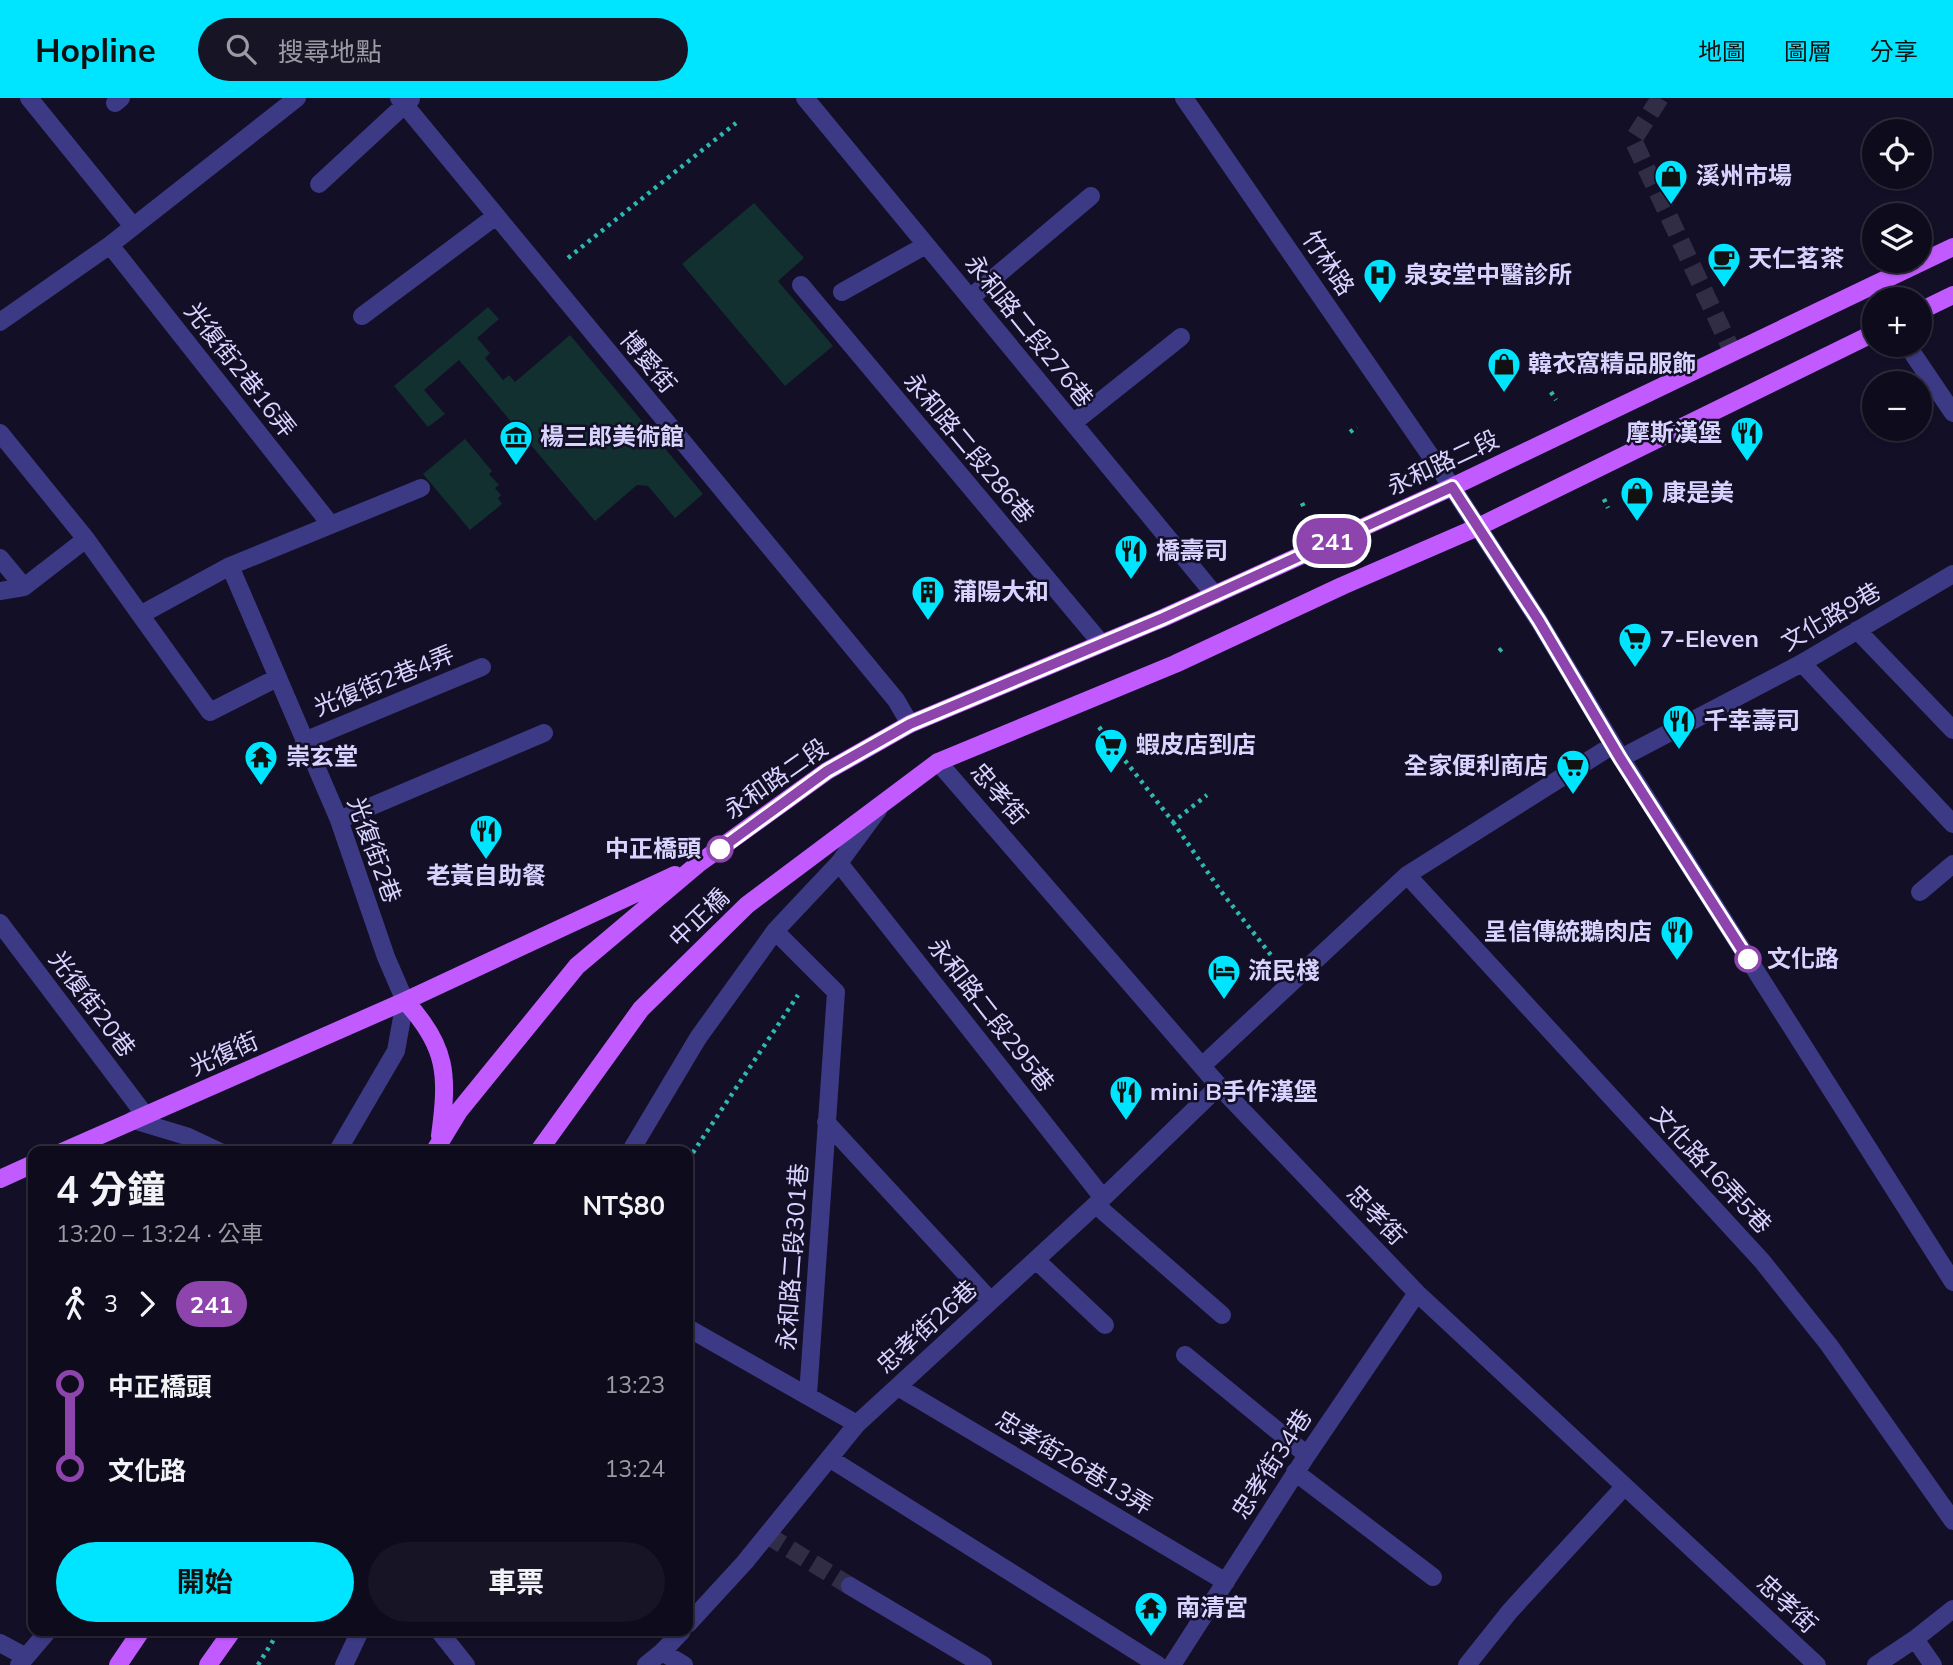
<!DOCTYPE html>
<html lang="zh-TW">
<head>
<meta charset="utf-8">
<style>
  body { margin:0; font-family:Mulish,"Noto Sans TC",sans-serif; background:#171425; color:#f1f3f6; height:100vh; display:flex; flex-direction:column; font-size:26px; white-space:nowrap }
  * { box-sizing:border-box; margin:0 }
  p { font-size:23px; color:#9b9ba3 }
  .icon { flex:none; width:38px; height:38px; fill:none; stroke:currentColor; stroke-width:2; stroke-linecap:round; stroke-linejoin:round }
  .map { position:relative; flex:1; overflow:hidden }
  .drawer { position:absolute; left:28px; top:1048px; width:665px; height:490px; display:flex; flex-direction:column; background:#0e0b1c; border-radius:14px; box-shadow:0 2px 5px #0004,0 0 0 2px #2e2b3b }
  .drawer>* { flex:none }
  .badge { padding:0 14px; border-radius:23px; font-size:24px; line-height:46px }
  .controls { position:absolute; left:1862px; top:21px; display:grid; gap:14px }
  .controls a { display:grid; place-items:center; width:70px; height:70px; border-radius:50%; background:#0e0b1c; box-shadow:0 2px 5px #0004,0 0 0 2px #2e2b3b; font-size:35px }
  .map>.badge { position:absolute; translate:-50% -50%; box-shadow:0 0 0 4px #fff }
  .legs { display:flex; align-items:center; gap:10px; height:77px; padding:0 28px; font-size:23px }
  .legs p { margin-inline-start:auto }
  .summary { display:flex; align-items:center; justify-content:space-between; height:119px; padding:0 28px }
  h1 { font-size:38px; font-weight:700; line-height:52px }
  .button { display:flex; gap:14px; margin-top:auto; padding:14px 28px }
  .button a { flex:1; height:80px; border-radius:42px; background:#00e5ff; color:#111; font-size:28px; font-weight:700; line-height:80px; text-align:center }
  .button a+a { background:#171425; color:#f1f3f6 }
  ul { padding:0 28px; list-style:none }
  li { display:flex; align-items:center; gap:24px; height:84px; font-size:26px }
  li i { display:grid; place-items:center; width:10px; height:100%; margin:0 9px; background:currentColor }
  li i::after { content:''; width:18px; height:18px; margin:-9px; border:5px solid; border-radius:50%; background:#0e0b1c }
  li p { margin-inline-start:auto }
  li:first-child i { background:linear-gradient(#0000 50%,currentColor 0) }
  li:last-child i { background:linear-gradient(currentColor 50%,#0000 0) }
  header { display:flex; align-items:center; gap:42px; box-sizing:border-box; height:98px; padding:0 35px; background:#00e5ff; color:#111 }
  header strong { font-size:33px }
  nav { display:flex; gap:38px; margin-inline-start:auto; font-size:24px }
  .search { width:490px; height:63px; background:#171425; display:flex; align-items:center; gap:18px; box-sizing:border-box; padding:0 24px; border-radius:38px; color:#9b9ba3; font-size:26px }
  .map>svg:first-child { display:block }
</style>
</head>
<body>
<header>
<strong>Hopline</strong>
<div class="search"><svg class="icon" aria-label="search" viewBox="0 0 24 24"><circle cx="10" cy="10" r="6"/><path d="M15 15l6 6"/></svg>搜尋地點</div>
<nav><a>地圖</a><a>圖層</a><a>分享</a></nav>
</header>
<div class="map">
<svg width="1953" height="1567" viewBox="0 0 1953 1567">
  <rect width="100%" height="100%" fill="#130f26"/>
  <path fill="#12302f" d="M754 105 804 160 778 183 833 248 785 288 682 166Z
    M488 209 499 221 477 240 490 255 485 260 503 282 509 277 515 284 570 237 703 396 675 420 648 388 637 387 595 423 459 262 424 292 445 316 428 329 394 288Z
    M465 341 492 373 489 376 499 387 495 390 501 397 498 400 502 406 470 432 423 376Z"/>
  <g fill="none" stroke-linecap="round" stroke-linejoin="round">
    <path stroke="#312d47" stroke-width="18" stroke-dasharray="18 9" stroke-linecap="butt" d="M1660 0 1633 42 1733 255
      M767 1437 850 1488"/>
    <path stroke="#2fb8b0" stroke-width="4.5" stroke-dasharray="3.5 5" stroke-linecap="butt" d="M568 160 736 25
      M1551 294 1556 302
      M1350 334 1357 329
      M1604 401 1608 410
      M1302 405 1305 412
      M1499 553 1504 549
      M1099 629 1173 724 1207 697
      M1173 724 1220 792 1274 861
      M688 1062 798 897
      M258 1567 279 1533"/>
    <path stroke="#3d3a85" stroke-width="18" d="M29 0 132 127
      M399 0 896 602 910 626
      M805 0 1215 497
      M1184 0 1452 389 1539 523 1621 660 1953 1184
      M115 5 121 0
      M319 86 411 1
      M110 147 331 427
      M801 187 1101 545
      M842 194 926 147
      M970 200 1091 98
      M362 218 496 118
      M0 224 110 147 297 0
      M1907 247 1953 315
      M1073 325 1181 239
      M0 335 86 441 210 614 277 580
      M0 460 24 489
      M230 468 421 390
      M0 493 24 489 86 441
      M142 516 230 468 339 722 386 859 405 903 396 953 337 1054
      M1857 532 1953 632
      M1802 565 1953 726
      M304 643 482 569
      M1621 660 1802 565 1953 476
      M938 664 1219 988 1417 1195 1817 1567
      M339 722 544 635
      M839 765 1103 1100
      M1407 777 1762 1163 1829 1247 1953 1423
      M1920 794 1953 766
      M0 825 145 1017
      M775 833 836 894 808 1297
      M1203 967 1407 777 1613 647
      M133 1022 186 1038 220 1054
      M826 1024 991 1203
      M630 1054 698 940 775 833 839 765 878 712
      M1096 1107 1222 1217
      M1036 1162 1105 1227
      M688 1230 857 1326
      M1185 1257 1307 1357
      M898 1289 1226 1484
      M829 1360 1158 1567
      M1295 1374 1433 1479
      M850 1488 983 1567
      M688 1526 745 1464 857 1326 1103 1100 1219 988
      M439 1533 466 1567
      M1915 1541 1933 1567
      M0 1545 26 1559
      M662 1554 684 1567
      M19 1567 48 1533
      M344 1567 360 1533
      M646 1567 662 1554 682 1533
      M1172 1567 1307 1357 1417 1195
      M1467 1567 1510 1513 1624 1389
      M1876 1567 1915 1541 1953 1511"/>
    <path stroke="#c25bff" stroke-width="18" d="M1920 213 1953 197
      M405 903C448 949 448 978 440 1038
      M62 1054 405 903 675 777
      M434 1054 459 1013 577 868 698 766 827 673 910 626 1163 520 1452 389 1953 149
      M538 1054 641 911 747 807 938 664 1175 566 1342 488 1478 429 1874 235
      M0 1081 33 1066
      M118 1567 141 1533
      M208 1567 232 1533"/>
  </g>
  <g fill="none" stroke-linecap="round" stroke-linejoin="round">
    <defs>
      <path id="line-1" d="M720 751 827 673 910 626 1163 520 1452 389 1539 523 1620 660 1748 861"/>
    </defs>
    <use href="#line-1" stroke="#fff" stroke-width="16"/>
    <use href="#line-1" stroke="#8e44ad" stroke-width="10"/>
  </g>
  <defs>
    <symbol id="shop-pin" viewBox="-11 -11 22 30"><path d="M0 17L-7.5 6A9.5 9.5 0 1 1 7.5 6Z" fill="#00e5ff" stroke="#130f26"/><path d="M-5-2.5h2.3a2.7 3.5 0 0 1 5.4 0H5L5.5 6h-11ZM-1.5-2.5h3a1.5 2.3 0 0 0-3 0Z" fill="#111"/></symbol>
    <symbol id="cafe-pin" viewBox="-11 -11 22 30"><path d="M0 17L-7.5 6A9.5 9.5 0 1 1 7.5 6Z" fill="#00e5ff" stroke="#130f26"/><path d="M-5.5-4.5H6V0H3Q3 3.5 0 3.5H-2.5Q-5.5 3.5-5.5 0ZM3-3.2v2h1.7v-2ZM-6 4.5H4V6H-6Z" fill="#111"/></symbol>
    <symbol id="hospital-pin" viewBox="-11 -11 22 30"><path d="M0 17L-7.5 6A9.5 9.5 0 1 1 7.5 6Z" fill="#00e5ff" stroke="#130f26"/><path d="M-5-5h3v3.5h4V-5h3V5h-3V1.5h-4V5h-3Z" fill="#111"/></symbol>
    <symbol id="restaurant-pin" viewBox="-11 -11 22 30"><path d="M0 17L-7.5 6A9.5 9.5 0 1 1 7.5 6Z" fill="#00e5ff" stroke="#130f26"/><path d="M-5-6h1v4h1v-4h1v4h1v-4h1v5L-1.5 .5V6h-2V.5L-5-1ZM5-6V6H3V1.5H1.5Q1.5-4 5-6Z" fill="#111"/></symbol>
    <symbol id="museum-pin" viewBox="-11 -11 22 30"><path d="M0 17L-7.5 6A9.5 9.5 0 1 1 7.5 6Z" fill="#00e5ff" stroke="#130f26"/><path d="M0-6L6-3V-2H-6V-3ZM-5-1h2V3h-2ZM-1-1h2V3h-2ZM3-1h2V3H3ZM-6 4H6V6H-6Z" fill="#111"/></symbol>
    <symbol id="building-pin" viewBox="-11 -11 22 30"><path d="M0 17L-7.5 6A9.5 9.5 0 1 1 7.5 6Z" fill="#00e5ff" stroke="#130f26"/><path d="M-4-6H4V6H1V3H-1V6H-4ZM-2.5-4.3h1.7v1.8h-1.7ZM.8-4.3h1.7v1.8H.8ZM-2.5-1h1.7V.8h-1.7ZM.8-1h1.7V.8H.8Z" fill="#111"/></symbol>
    <symbol id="supermarket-pin" viewBox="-11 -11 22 30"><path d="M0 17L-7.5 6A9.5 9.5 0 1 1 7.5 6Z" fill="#00e5ff" stroke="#130f26"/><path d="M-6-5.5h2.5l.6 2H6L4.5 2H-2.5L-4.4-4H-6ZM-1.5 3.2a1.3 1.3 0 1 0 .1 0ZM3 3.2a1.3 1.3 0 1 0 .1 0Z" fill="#111"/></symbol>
    <symbol id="temple-pin" viewBox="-11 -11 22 30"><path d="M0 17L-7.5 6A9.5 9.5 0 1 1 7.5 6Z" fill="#00e5ff" stroke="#130f26"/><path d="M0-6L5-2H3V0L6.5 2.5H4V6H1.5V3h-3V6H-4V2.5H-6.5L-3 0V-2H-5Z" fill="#111"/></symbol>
    <symbol id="hotel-pin" viewBox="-11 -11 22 30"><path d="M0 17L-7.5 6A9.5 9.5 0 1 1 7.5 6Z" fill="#00e5ff" stroke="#130f26"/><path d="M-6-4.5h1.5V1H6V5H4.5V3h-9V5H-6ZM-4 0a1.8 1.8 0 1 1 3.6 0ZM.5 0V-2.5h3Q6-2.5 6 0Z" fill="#111"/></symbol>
  </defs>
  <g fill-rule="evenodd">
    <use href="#shop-pin" x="1652" y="59" width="38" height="52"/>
    <use href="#cafe-pin" x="1705" y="142" width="38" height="52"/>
    <use href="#hospital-pin" x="1361" y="158" width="38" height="52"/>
    <use href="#shop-pin" x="1485" y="247" width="38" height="52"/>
    <use href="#restaurant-pin" x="1728" y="316" width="38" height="52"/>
    <use href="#museum-pin" x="497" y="320" width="38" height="52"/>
    <use href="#shop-pin" x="1618" y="376" width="38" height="52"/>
    <use href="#restaurant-pin" x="1112" y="434" width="38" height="52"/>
    <use href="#building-pin" x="909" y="475" width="38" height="52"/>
    <use href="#supermarket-pin" x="1616" y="522" width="38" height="52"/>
    <use href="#restaurant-pin" x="1660" y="604" width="38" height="52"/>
    <use href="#supermarket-pin" x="1092" y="628" width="38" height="52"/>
    <use href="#temple-pin" x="242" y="640" width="38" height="52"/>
    <use href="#supermarket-pin" x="1554" y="649" width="38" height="52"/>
    <use href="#restaurant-pin" x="467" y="714" width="38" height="52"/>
    <use href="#restaurant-pin" x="1658" y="815" width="38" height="52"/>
    <use href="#hotel-pin" x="1205" y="854" width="38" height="52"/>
    <use href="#restaurant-pin" x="1107" y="975" width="38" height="52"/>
    <use href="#temple-pin" x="1132" y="1491" width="38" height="52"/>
  </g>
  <g fill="#fff" stroke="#8e44ad" stroke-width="3.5">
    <circle cx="720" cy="751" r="12"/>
    <circle cx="1748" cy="861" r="12"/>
  </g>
  <g text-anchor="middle" stroke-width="5" stroke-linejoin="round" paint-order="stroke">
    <g font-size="24" font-weight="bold" fill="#d9d4ff" stroke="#130f26" text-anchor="start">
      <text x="1696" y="86">溪州市場</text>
      <text x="1748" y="169">天仁茗茶</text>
      <text x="1404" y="185">泉安堂中醫診所</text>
      <text x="1528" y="274">韓衣窩精品服飾</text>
      <text x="1722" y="343" text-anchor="end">摩斯漢堡</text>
      <text x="540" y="347">楊三郎美術館</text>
      <text x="1662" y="403">康是美</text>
      <text x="1156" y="461">橋壽司</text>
      <text x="953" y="502">蒲陽大和</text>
      <text x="1660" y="549">7-Eleven</text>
      <text x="1704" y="631">千幸壽司</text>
      <text x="1136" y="655">蝦皮店到店</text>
      <text x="286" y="667">崇玄堂</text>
      <text x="1548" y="676" text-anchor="end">全家便利商店</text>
      <text x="486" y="786" text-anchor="middle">老黃自助餐</text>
      <text x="1652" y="842" text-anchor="end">呈信傳統鵝肉店</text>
      <text x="1248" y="881">流民棧</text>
      <text x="1150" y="1002">mini B手作漢堡</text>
      <text x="1176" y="1518">南清宮</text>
    </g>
    <g font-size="24" fill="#d9d4ff" stroke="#130f26">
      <text transform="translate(1328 165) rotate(56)" y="8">竹林路</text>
      <text transform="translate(1029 233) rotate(51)" y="8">永和路二段276巷</text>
      <text transform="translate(648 264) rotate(50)" y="8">博愛街</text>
      <text transform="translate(240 272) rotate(52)" y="8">光復街2巷16弄</text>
      <text transform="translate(969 350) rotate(50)" y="8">永和路二段286巷</text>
      <text transform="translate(1443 365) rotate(-25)" y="8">永和路二段</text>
      <text transform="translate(1831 519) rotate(-30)" y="8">文化路9巷</text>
      <text transform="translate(384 583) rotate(-22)" y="8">光復街2巷4弄</text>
      <text transform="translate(776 681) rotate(-35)" y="8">永和路二段</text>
      <text transform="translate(999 696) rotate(49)" y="8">忠孝街</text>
      <text transform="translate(374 752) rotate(70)" y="8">光復街2巷</text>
      <text transform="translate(699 820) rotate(-44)" y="8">中正橋</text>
      <text transform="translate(92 906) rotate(53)" y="8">光復街20巷</text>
      <text transform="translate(991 917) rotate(52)" y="8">永和路二段295巷</text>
      <text transform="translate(224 956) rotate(-24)" y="8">光復街</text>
      <text transform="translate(1711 1072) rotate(47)" y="8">文化路16弄5巷</text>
      <text transform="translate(1376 1117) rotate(46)" y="8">忠孝街</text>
      <text transform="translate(793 1159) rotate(-86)" y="8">永和路二段301巷</text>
      <text transform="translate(927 1229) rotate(-42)" y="8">忠孝街26巷</text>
      <text transform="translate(1074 1365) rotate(31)" y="8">忠孝街26巷13弄</text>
      <text transform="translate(1272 1366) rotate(-57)" y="8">忠孝街34巷</text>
      <text transform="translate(1787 1506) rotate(43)" y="8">忠孝街</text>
    </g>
    <g font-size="24" font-weight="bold" fill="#d9d4ff" stroke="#130f26" text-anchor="end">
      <text x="701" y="759">中正橋頭</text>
      <text x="1767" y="869" text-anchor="start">文化路</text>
    </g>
  </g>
</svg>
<div class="controls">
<a><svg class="icon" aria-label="locate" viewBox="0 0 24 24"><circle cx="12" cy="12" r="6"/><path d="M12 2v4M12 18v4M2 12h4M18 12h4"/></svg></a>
<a><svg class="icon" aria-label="layers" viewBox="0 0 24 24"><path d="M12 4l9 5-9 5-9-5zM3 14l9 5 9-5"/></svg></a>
<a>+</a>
<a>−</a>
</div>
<b class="badge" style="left:1332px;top:443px;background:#8e44ad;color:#fff">241</b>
<section class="drawer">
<div class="summary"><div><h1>4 分鐘</h1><p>13:20 – 13:24 · 公車</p></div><b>NT$80</b></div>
<div class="legs"><svg class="icon" aria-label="walk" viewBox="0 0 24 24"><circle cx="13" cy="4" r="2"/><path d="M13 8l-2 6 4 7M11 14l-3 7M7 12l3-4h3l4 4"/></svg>3<svg class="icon" aria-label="forward" viewBox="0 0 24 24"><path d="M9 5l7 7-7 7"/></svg><b class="badge" style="background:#8e44ad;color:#fff">241</b></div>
<ul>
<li><i style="color:#8e44ad"></i><b>中正橋頭</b><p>13:23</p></li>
<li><i style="color:#8e44ad"></i><b>文化路</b><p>13:24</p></li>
</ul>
<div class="button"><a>開始</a><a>車票</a></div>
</section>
</div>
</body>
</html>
